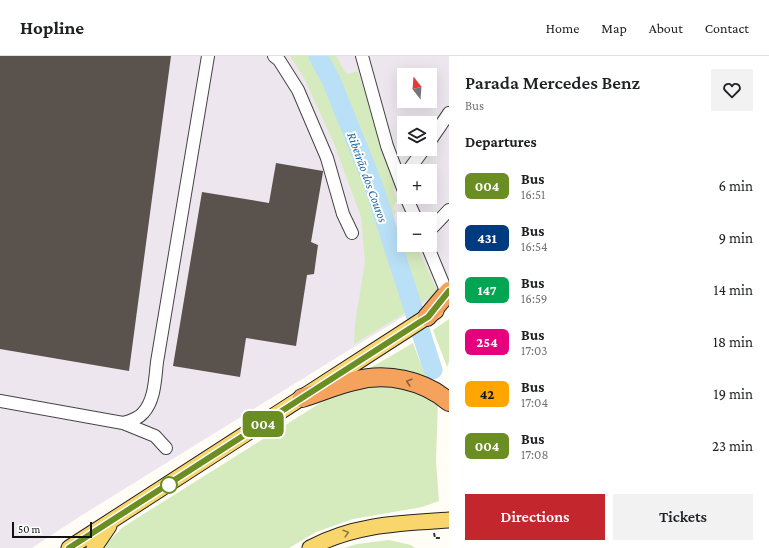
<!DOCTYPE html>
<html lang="en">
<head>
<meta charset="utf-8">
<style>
  body { margin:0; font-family:"Crimson Pro",serif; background:#f2f2f2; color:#202124; height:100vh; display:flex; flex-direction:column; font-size:15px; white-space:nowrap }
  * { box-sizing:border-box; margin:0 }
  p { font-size:13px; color:#757577 }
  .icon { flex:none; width:22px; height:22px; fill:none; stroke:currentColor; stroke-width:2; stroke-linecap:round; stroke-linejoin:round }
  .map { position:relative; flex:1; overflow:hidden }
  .details { display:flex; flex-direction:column; background:#fff; width:320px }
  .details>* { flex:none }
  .badge { padding:0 8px; border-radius:6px; font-size:14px; line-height:26px }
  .needle { width:26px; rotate:343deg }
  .tools { position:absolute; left:397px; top:12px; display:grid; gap:8px }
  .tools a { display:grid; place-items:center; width:40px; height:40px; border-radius:0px; background:#fff; box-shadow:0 4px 16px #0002; font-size:20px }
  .scale { position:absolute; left:12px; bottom:10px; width:80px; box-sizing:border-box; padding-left:4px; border:2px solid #111; border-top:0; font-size:11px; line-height:14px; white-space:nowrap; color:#111; -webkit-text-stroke:3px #fff; paint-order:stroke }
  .map>.badge { position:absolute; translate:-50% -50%; box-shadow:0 0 0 2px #fff }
  h2 { padding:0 16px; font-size:15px; line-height:36px }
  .round { display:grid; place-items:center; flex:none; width:42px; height:42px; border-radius:0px; background:#f2f2f2 }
  .head { display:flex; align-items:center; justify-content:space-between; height:68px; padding:0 16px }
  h1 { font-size:19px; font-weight:600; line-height:30px }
  .button { display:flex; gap:8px; margin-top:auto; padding:8px 16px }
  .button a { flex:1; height:46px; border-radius:0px; background:#c4262e; color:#fff; font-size:16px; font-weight:600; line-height:46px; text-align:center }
  .button a+a { background:#f2f2f2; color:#202124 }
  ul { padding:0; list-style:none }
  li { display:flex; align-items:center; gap:12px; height:52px; padding:0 16px }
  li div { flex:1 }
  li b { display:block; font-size:15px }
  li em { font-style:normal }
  li .badge { min-width:44px; font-weight:700; text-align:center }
  header { display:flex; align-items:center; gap:24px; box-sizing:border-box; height:56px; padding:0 20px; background:#fff; border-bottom:1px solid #e0e0e0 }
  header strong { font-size:19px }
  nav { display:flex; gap:22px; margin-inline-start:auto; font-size:14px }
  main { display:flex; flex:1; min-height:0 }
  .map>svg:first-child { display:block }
</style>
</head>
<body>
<header>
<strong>Hopline</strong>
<nav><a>Home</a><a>Map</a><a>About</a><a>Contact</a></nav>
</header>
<main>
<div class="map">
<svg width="449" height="492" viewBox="0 0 449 492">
  <rect width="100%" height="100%" fill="#fffdf5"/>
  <path fill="#eee6ef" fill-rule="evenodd" d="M0 0H449V222L435 241 79 461 32 492H0ZM404 19H430V45H404ZM404 67H430V93H404ZM404 115H430V141H404ZM404 163H430V189H404Z"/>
  <path fill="#d5ebbd" d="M290 0H313L329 28 369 133 410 254 354 288 355 267 365 206 361 161 333 85 304 22Z
    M321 0H336L345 16 348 18 358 15 396 131 393 134 397 144 393 152 396 155 390 167 404 177V189H416L437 234 433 240 416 250 376 131 334 24Z
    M449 263V306L447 311 433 274Z
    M413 287 427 324 365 315Z
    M382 326 409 330 438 344 436 405 439 445 422 451 353 463 316 476 289 492H105L107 487 123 471 325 344 355 330Z
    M389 484 411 489 415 492H344L357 488Z"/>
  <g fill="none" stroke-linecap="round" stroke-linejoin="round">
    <path stroke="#b9e0f7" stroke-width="19" d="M318 0 331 24 373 128 433 314"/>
  </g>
  <path fill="#5a524d" d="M0 0H171L129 315 0 293Z
    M276 107 323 115V116L311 186 318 189 314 218 307 219 296 290 246 282 240 321 173 310 202 136 269 147Z"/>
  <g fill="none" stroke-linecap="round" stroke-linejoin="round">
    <defs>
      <path id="minor" d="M274 0 279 4 298 34 327 102 343 158 352 177
        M362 0 387 90 404 135
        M430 85 449 57
        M408 115 424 93
        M406 141 416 163
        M430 174 449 154
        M427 189 447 237
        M0 345 123 367
        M166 392 155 380 123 367C130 365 138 363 143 357 155 344 155 323 157 306L208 0"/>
      <path id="major" d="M69 492 436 255
        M94 492 109 470
        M310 492C354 468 401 467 449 464"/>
      <path id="highway" d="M427 261 449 235
        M302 342C319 337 336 329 354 325 386 316 424 324 449 346"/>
    </defs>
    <use href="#minor" stroke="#444" stroke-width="14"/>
    <use href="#major" stroke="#222" stroke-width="17"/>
    <use href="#highway" stroke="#222" stroke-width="20"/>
    <path stroke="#333" stroke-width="2" stroke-dasharray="4 2" stroke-linecap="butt" d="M434 477 435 482H441"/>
    <use href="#minor" stroke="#fff" stroke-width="12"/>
    <use href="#major" stroke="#f9d66b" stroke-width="15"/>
    <use href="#highway" stroke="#f5a25d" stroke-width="18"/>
  </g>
  <defs><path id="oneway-chevron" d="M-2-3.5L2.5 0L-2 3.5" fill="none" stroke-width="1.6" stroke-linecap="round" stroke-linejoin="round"/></defs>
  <use stroke="#8e613b" href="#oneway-chevron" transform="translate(409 326) rotate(-164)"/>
  <use stroke="#917d42" href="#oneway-chevron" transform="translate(346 477) rotate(-17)"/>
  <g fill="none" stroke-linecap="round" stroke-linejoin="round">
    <defs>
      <path id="line" d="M69 492 423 264 428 261 449 235"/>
    </defs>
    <use href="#line" stroke="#fff" stroke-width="9"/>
    <use href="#line" stroke="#6b8e23" stroke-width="6"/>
  </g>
  <circle fill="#fff" stroke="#6b8e23" stroke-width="2" cx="169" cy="429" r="8"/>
  <g text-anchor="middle" stroke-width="4" stroke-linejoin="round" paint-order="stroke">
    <g font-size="13" font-style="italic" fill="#1768a6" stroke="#fff">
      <text transform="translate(368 121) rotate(70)" y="5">Ribeirão dos Couros</text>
    </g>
  </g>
</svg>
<div class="tools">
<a><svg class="needle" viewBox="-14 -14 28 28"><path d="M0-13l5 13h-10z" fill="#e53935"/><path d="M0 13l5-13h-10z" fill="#757577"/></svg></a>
<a><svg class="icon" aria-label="layers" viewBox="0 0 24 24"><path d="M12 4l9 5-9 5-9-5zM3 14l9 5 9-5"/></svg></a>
<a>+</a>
<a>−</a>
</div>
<div class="scale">50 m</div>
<b class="badge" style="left:263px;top:368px;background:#6b8e23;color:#fff">004</b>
</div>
<section class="details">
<div class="head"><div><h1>Parada Mercedes Benz</h1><p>Bus</p></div><a class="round"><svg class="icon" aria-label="heart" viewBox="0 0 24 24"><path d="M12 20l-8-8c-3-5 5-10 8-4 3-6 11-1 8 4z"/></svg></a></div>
<h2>Departures</h2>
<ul>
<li><span class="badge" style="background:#6b8e23;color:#fff">004</span><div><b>Bus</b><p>16:51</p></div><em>6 min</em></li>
<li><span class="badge" style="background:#003b80;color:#fff">431</span><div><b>Bus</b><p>16:54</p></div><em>9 min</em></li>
<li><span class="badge" style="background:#00a651;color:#fff">147</span><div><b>Bus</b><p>16:59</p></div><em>14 min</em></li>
<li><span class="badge" style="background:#e6007e;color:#fff">254</span><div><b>Bus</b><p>17:03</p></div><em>18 min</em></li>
<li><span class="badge" style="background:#ffa500;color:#111">42</span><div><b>Bus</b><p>17:04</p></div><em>19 min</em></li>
<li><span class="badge" style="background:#6b8e23;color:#fff">004</span><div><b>Bus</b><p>17:08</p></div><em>23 min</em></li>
</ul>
<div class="button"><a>Directions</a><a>Tickets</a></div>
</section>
</main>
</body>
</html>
